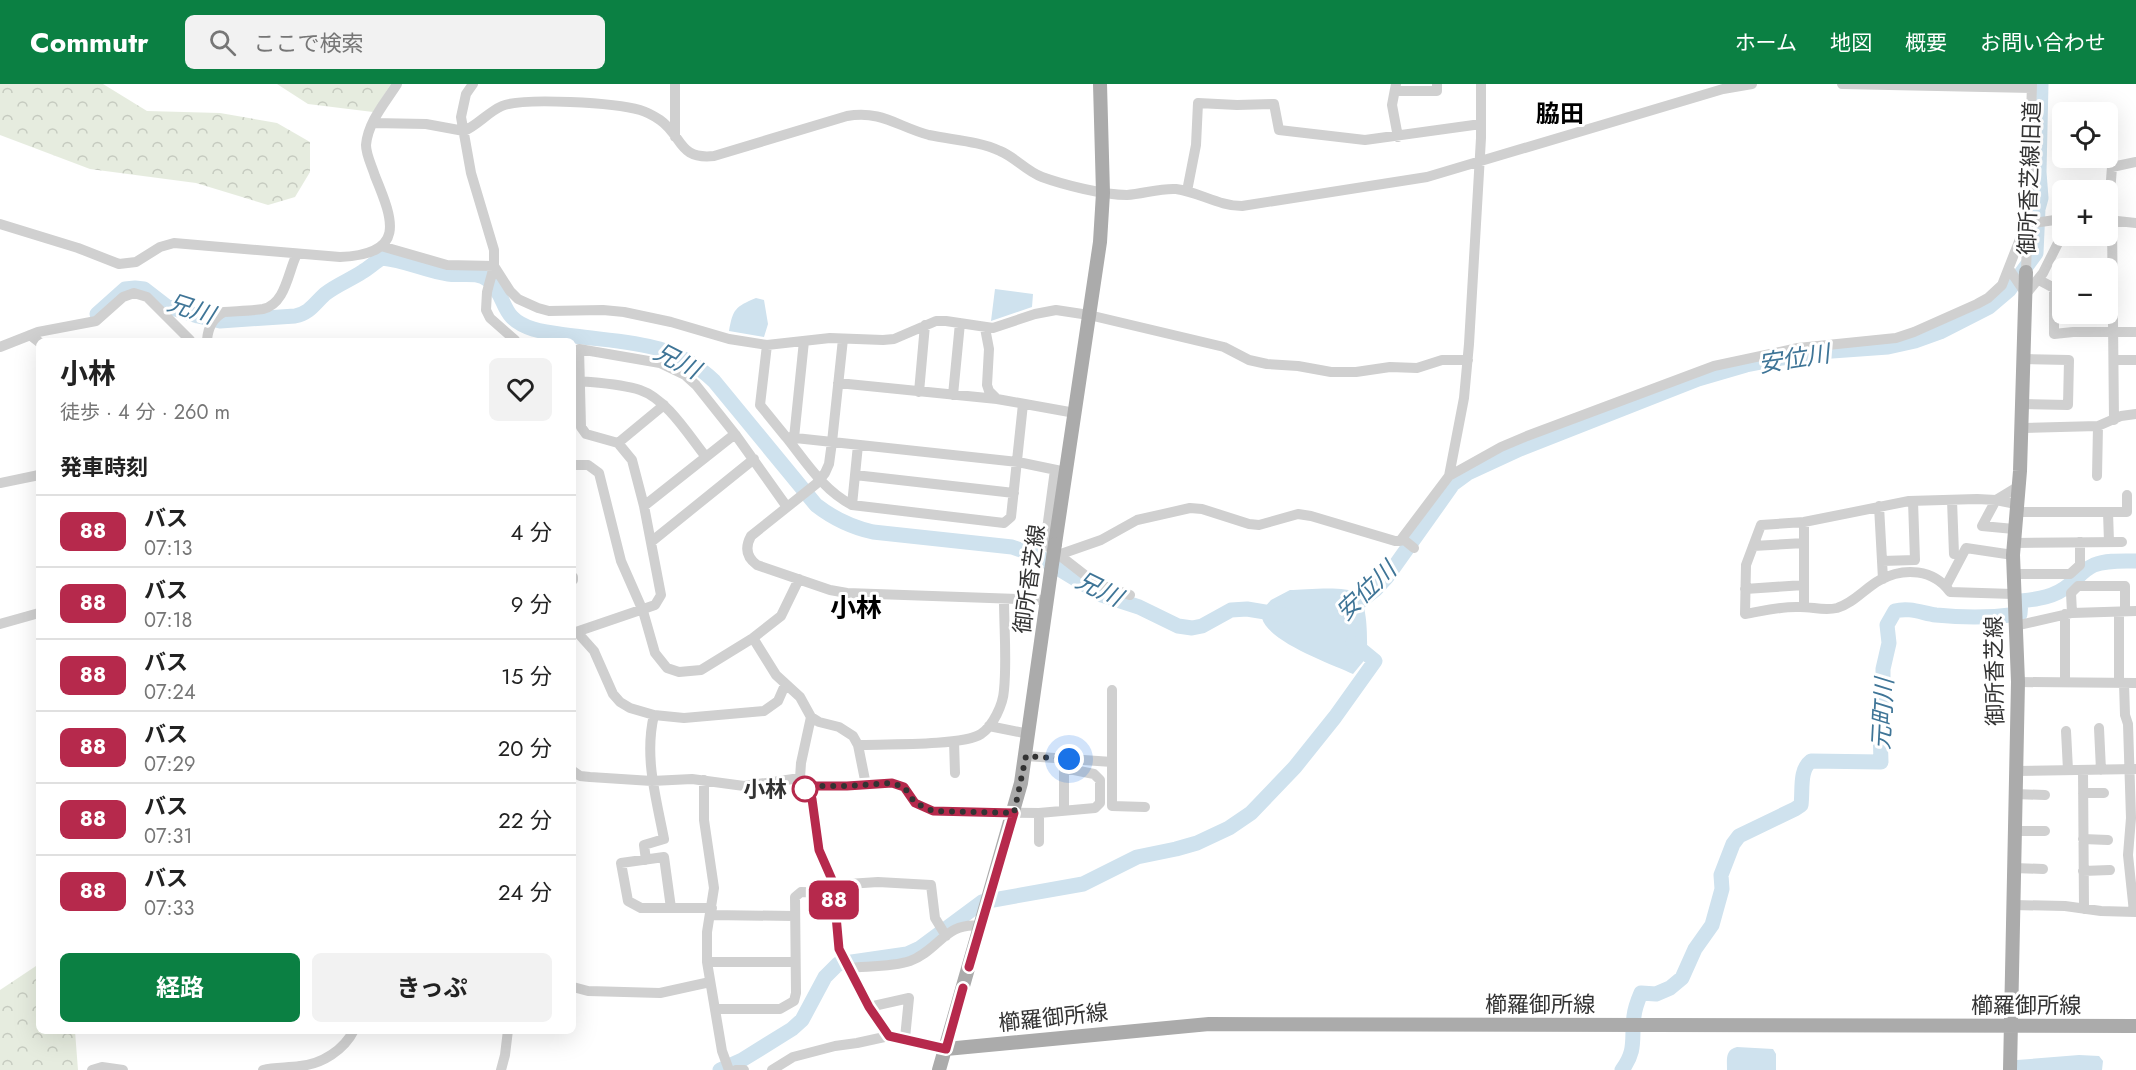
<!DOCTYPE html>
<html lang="ja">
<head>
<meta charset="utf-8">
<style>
  body { margin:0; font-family:Jost,"Noto Sans JP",sans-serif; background:#f2f2f2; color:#222; height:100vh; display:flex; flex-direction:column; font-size:22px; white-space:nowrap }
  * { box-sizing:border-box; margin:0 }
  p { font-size:20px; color:#767676 }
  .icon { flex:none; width:33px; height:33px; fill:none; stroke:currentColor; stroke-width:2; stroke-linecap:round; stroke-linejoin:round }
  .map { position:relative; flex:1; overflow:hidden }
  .panel { position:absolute; left:36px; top:254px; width:540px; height:696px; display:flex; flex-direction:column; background:#fff; border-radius:9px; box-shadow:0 6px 24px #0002 }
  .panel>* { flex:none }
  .badge { padding:0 12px; border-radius:9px; font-size:21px; line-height:39px }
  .controls { position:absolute; left:2052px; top:18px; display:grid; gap:12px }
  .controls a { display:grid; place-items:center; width:66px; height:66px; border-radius:9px; background:#fff; box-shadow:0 6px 24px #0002; font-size:30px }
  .you { position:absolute; width:30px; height:30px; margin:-15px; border:4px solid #fff; border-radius:50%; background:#1a73e8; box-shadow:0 0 0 9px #1a73e833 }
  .map>.badge { position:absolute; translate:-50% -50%; box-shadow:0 0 0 3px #fff }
  h2 { padding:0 24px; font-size:22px; line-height:54px }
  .round { display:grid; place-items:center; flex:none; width:63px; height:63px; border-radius:9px; background:#f2f2f2 }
  .summary { display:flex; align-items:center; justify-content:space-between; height:102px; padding:0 24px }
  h1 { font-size:28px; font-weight:700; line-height:45px }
  .cta { display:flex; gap:12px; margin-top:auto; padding:12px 24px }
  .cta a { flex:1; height:69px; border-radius:9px; background:#0b8043; color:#fff; font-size:24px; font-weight:700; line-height:69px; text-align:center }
  .cta a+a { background:#f2f2f2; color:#222 }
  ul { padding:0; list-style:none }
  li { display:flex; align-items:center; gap:18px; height:72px; padding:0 24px; border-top:2px solid #e0e0e0 }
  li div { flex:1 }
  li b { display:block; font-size:22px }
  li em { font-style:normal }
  li .badge { min-width:66px; font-weight:700; text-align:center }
  header { display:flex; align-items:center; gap:36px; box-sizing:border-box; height:84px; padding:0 30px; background:#0b8043; color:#fff }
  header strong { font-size:28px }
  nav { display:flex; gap:33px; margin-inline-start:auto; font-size:21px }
  .search { width:420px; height:54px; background:#f2f2f2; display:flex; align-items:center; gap:15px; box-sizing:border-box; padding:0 21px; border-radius:9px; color:#767676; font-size:22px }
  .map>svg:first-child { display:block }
</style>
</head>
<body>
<header>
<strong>Commutr</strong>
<div class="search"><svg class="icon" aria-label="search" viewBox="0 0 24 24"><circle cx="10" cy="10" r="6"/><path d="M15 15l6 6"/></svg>ここで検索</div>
<nav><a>ホーム</a><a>地図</a><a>概要</a><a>お問い合わせ</a></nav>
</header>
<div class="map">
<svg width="2136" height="986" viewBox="0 0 2136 986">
  <defs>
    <pattern id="forest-crowns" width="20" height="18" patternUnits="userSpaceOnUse" patternTransform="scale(1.5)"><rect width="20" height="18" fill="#e6ecdf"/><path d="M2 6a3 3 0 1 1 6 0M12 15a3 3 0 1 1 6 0" fill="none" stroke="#c6cbc0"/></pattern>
  </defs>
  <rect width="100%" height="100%" fill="#fff"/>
  <path fill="url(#forest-crowns)" d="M0 0H103L147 27 220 29 277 39 310 58V88L295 113 268 121 196 99 90 85 0 51Z
    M277 0H391L373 28 308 20Z
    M39 881V946L75 947 78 986H0V906L36 882Z"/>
  <path fill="#cfe2ee" d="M995 205 1033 210 1032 223 991 237Z
    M756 214 764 216 768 240 764 253 729 247C733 225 735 223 756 214Z
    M1290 506C1304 506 1345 501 1356 509 1369 519 1367 557 1367 573L1353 590C1332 580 1268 558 1262 534 1261 531 1263 528 1263 525L1271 516Z
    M1737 963 1773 965 1776 970V986H1727C1727 975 1725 966 1737 963Z
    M2079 971 2099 972 2103 977 2102 986H2017V976Z"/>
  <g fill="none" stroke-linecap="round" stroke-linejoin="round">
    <path stroke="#cfe2ee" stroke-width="15" d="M97 230 125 205 135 204 144 205 166 222 198 232 220 237 295 232C310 229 314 220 325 210 336 201 350 196 362 188 369 184 375 178 382 174 405 176 426 187 448 190 461 192 478 187 488 196 509 214 498 234 533 245 546 249 560 250 574 252 628 259 672 257 714 297L816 421C834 435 851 443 873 448L1012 463 1038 472 1102 511 1139 523 1178 542 1192 544 1202 542 1231 526 1247 525 1283 531
      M1345 529 1376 505 1387 493 1453 400 1468 389 1520 365 1698 295 1746 281 1782 274 1818 268 1888 263 1915 257 1940 248 1989 223 2009 206 2036 169 2038 125 2041 114 2039 88 2041 0
      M720 986 742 976 792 945 802 936 825 893 838 880 907 870 920 864 982 818 1083 800 1137 773 1176 765 1197 759 1229 744 1251 729 1295 683 1335 633 1375 577 1353 559
      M1622 986C1637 966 1631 955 1634 932 1635 924 1638 916 1641 909L1656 910 1670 904 1682 894 1695 865 1712 841 1722 805 1721 791 1733 760 1739 752 1795 725 1801 721C1803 706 1799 686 1811 677L1881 678 1880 645 1883 624V585L1889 559 1887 541 1895 527C1909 523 1922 529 1936 531 1965 534 1991 534 2020 530L2021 517C2038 515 2055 513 2069 501 2078 494 2083 486 2094 481 2107 476 2122 477 2136 477"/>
    <path stroke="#d0d0d0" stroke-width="10" d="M473 0 466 10 461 33 471 89 494 166V182L487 208 486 226 490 234 515 256
      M675 0V53
      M1396 0 1392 21 1398 53
      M1842 0 2032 4
      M1396 7H1437V0
      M373 39 426 40 464 47C478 41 488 28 502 22 524 13 616 19 640 26 647 28 654 32 660 36 683 52 678 76 714 72L847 32C882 26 898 43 929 51 952 56 979 57 1000 67 1015 73 1026 87 1042 93 1064 101 1104 111 1127 111 1143 110 1160 104 1176 105 1199 108 1219 122 1242 122L1427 93 1723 5 1752 0
      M1187 107 1196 61 1198 19 1237 21 1274 20 1279 46 1365 56 1481 40
      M2108 136 2112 83 2136 78
      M2108 136 2136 139
      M2112 137 2114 336
      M0 140 78 164 119 180 136 178 160 163 174 159 340 173C406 170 394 138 375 92 372 82 366 71 366 61 368 38 385 19 397 0
      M381 162 447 181 494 182 510 207 518 215 538 224 549 227 603 226 624 228 671 238 729 255 767 261 830 254 883 256 894 255 936 237H946L993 244 1035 230 1056 226 1089 231 1224 263 1249 276 1267 280 1298 282 1331 288H1356L1390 283 1417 284 1442 276H1468
      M2009 185 2026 210 2043 189 2062 151
      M2026 188 2032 0
      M2039 196 2054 204V250L2073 248H2136
      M985 244 989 265 987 301 989 307 997 315
      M30 251 39 258
      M843 255 832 358 829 380 825 389 816 400 751 452C745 463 746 473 757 481L830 506 847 509 1047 516
      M207 256C208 244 212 234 224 228 237 227 250 227 263 225 286 220 288 187 297 170
      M767 261 760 321 786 353 1018 378 1066 388
      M0 263 38 248 96 237 123 213 134 209 147 213 190 256
      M2114 276H2136
      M579 297C599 299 622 300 640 306 667 315 689 352 706 373
      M838 299 997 315 1075 329
      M919 308 925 241
      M953 311 960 239
      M2022 320 2068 321 2069 276 2024 275
      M2021 344 2098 342 2121 332 2136 330
      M786 353C806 378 823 406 852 421
      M794 354 804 257
      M618 359 664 321
      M858 361 852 421 1004 439 1011 433 1023 320
      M573 381H588L599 389 621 477 643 527 655 569 667 584 679 588 701 586 753 554 781 532 799 495
      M1055 386 1045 460 1095 499 1130 511
      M855 391 1014 409
      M1449 392 1464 314 1469 260 1481 54V0
      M2097 392 2098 342
      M0 399 39 391
      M1952 416 1954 470
      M644 422 735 350
      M1879 422 1883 495
      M2015 428H2127V411
      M2108 428 2109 458
      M1804 438V523
      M2014 445 1982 442 1996 416 2019 402
      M1403 455 1414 464
      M651 458 754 375
      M2013 459 2122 458
      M1753 462 1804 459
      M1058 471 1101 456 1137 436 1190 424 1202 425 1249 440 1259 441 1298 430 1311 432 1395 457H1400L1449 392 1501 363 1527 352 1714 282 1798 264 1896 254 1914 248 1977 220 1988 214 2002 201 2020 155 2027 140 2062 135
      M1882 477 1915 476 1913 417
      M2013 490H2070L2080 481V458
      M573 493V496
      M1946 502 1966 464 2013 471
      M1745 505 1804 501
      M2013 510 1950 508C1934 485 1904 483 1880 496 1865 504 1854 519 1837 524 1824 527 1813 523 1800 523 1782 522 1763 527 1745 530L1746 481 1761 441 1804 438 1909 417 1977 415 1996 416 2016 420
      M2119 528V598
      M2072 529 2071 509 2078 502H2125V527
      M0 540 39 529
      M2015 542 2072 529 2136 527
      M577 548 594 567 613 610 620 618 630 624 654 631 684 634 764 627 778 617 785 601
      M573 549 655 521 661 511 644 422 632 376 618 359 586 350 581 343 579 265 660 279 685 291 696 301 735 350 787 423
      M753 554 776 591 800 613 811 633 819 638 839 643 853 652 858 661 866 701
      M2018 598 2136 599
      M2065 598V530
      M2124 599 2125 631 2128 640 2131 734 2128 771 2134 828
      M1112 606V722L1145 723
      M811 633 801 679 800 694 812 715 819 766 833 798 839 865 869 923 889 952
      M989 642 1029 650
      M2099 644 2101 686
      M2066 647 2068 686
      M954 657 955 689
      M858 661C883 660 963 662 981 650 993 642 1003 621 1004 606 1007 576 1004 545 1004 515
      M1026 672 1112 678
      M2083 686 2084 825
      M573 687 580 692 590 693 652 697 692 695 744 702 800 694
      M2015 687 2136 685
      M704 696V736L714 804 707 848V878L722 967 729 986
      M804 702H847L892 698 904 703 915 719 933 727 940 728 1039 729 1095 724 1100 719V696L1094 690 1064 684V727
      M2083 709H2104
      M2015 710 2045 711
      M2014 747H2045
      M2083 755 2108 756
      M1039 758V729
      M646 776 644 761 664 755C656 713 644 673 654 631
      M2014 784 2043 785
      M2083 787 2110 786
      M833 801 878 798 931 801 935 834 946 852
      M2013 821 2065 822 2101 827 2136 828
      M671 824 664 773 621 779 628 817 641 824H712
      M710 831 794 832
      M707 878H794
      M848 884C868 882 892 883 910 877 938 867 946 837 980 842
      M573 903 588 907 660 909 710 898
      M869 923 909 914 905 954
      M716 925H780L794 917 796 909 795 813 801 808 834 809
      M92 986 102 983 123 986
      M263 986C275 983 288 984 300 982 322 980 344 966 354 946
      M501 986 505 971 508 946
      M736 986H744
      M772 986 793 973 835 962 857 959 889 952 946 965"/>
    <path stroke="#ababab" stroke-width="14" d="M1055 460 1100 158 1103 109 1100 0
      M946 965 1209 940 2136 942
      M939 986 1021 699 1051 487
      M2010 986 2018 598 2013 471 2020 387 2026 188"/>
    <path stroke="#ababab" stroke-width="14" d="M1051 487 1055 460"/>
  </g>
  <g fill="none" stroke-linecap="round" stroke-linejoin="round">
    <defs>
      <path id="line" d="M963 904 946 965 889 952 869 923 839 865 833 798 819 766 812 715 804 702H847L892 699 904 703 915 719 933 727 1014 729 969 883"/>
    </defs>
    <use href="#line" stroke="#fff" stroke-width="14"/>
    <use href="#line" stroke="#b6294c" stroke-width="9"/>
    <path stroke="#333" stroke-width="6" stroke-dasharray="0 10.8" d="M805 705 804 702H847L892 699 904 703 915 719 933 727 1014 729 1026 672 1069 675"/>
  </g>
  <circle fill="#fff" stroke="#b6294c" stroke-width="3" cx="805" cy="705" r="12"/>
  <g text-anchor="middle" stroke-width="6" stroke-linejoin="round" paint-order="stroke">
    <g font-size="22" fill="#333" stroke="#fff">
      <text transform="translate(2029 94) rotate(-88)" y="8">御所香芝線旧道</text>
      <text transform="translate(1029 495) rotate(-82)" y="8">御所香芝線</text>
      <text transform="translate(1994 587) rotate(-91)" y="8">御所香芝線</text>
      <text x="1540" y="928">櫛羅御所線</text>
      <text x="2026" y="929">櫛羅御所線</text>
      <text transform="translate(1053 933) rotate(-6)" y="8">櫛羅御所線</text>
    </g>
    <g font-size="22" font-weight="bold" fill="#333" stroke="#fff" text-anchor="end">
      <text x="787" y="713">小林</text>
    </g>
    <g font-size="24" font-weight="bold" fill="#000" stroke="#fff">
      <text x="1560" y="38">脇田</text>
    </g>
    <g font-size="24" font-style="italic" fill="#3f7597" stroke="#fff">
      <text transform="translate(191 225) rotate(18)" y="8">兄川</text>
      <text transform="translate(1794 275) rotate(-9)" y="8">安位川</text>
      <text transform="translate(677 277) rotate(27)" y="8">兄川</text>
      <text transform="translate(1099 505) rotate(26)" y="8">兄川</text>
      <text transform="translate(1366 507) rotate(-44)" y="8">安位川</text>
      <text transform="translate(1883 630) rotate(-87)" y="8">元町川</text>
    </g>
    <g font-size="26" font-weight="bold" fill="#000" stroke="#fff">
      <text x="856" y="533">小林</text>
    </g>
  </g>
</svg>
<div class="controls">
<a><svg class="icon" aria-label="locate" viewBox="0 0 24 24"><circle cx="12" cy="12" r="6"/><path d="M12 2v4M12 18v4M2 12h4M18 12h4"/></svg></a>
<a>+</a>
<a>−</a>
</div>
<div class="you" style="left:1069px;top:675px"></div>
<b class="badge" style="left:834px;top:816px;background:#b6294c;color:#fff">88</b>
<section class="panel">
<div class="summary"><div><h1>小林</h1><p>徒歩 · 4 分 · 260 m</p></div><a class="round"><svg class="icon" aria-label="heart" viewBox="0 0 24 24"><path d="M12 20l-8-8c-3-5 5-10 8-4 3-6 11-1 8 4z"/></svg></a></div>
<h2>発車時刻</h2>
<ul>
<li><span class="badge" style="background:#b6294c;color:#fff">88</span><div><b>バス</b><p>07:13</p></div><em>4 分</em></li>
<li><span class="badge" style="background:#b6294c;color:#fff">88</span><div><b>バス</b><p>07:18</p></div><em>9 分</em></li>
<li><span class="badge" style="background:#b6294c;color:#fff">88</span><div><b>バス</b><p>07:24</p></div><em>15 分</em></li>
<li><span class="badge" style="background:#b6294c;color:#fff">88</span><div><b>バス</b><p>07:29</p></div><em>20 分</em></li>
<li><span class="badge" style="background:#b6294c;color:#fff">88</span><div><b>バス</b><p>07:31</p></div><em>22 分</em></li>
<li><span class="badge" style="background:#b6294c;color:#fff">88</span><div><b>バス</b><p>07:33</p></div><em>24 分</em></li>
</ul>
<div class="cta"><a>経路</a><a>きっぷ</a></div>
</section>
</div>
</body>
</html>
